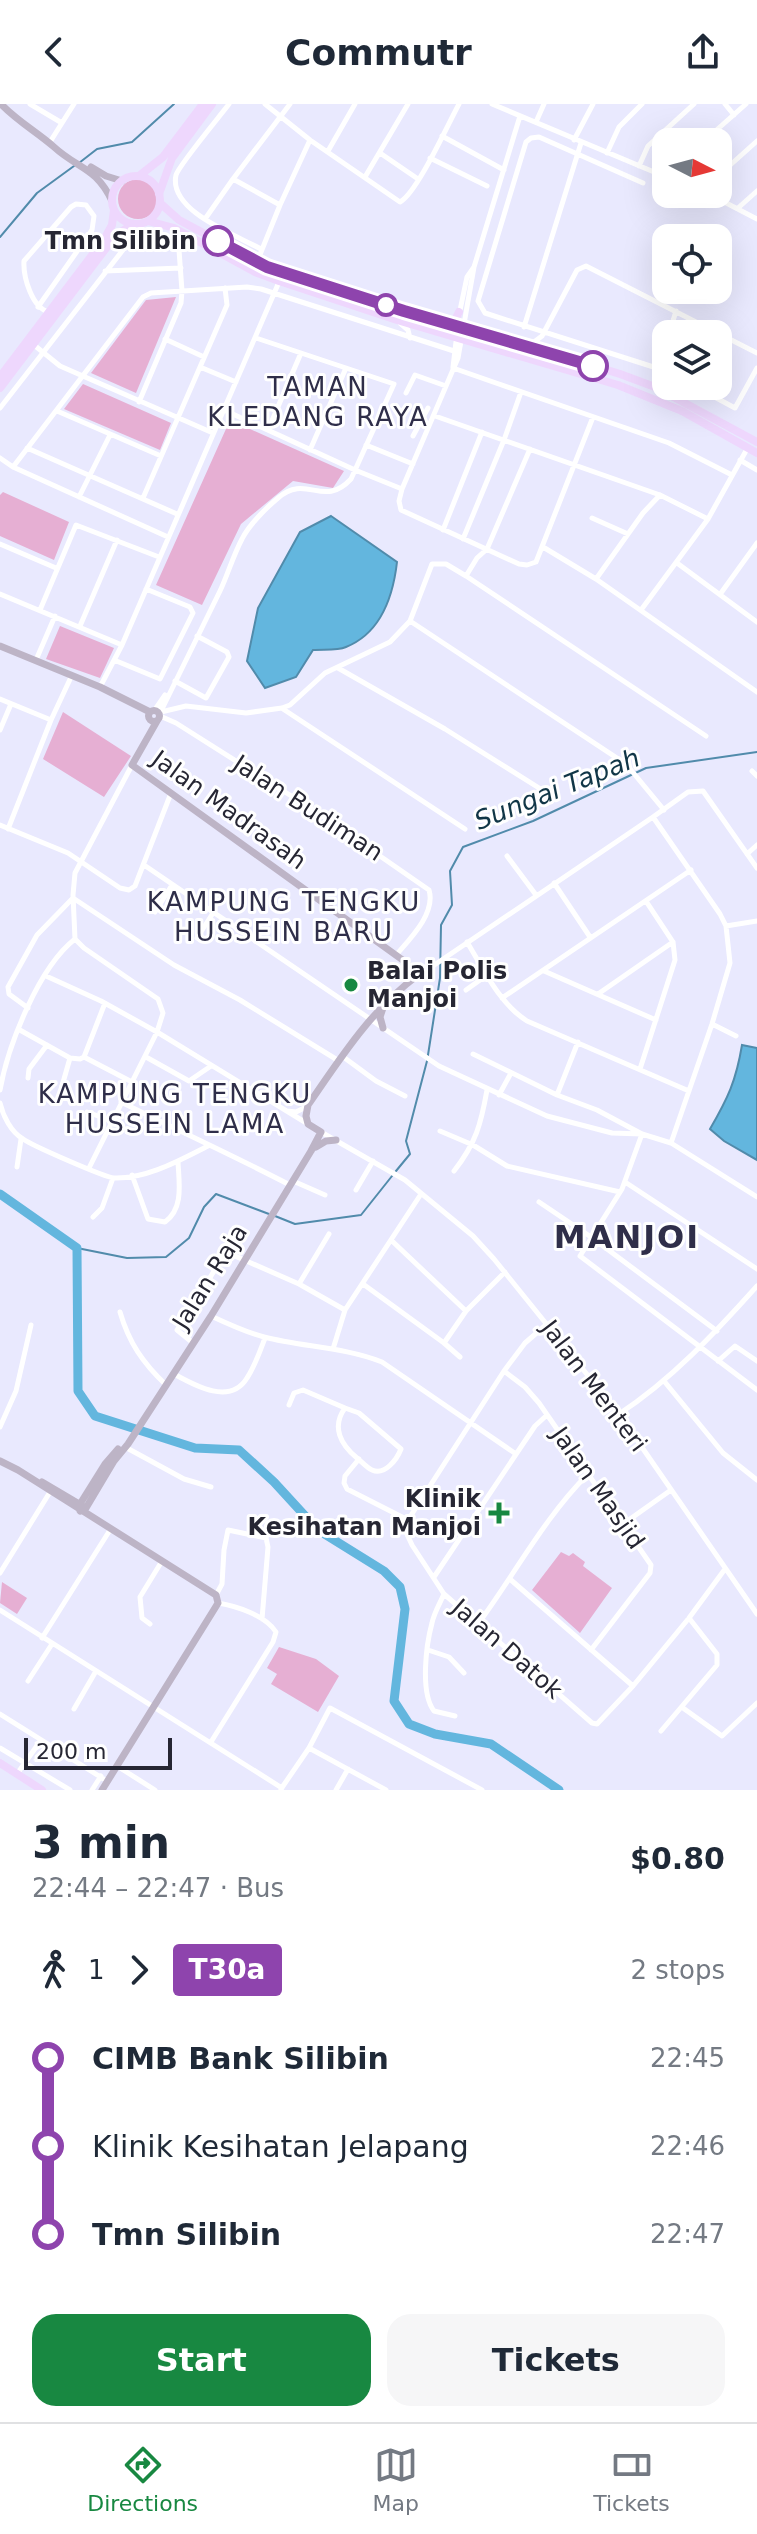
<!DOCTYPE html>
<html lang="en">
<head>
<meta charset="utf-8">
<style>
  body { margin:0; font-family:"DejaVu Sans",sans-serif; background:#f6f6f7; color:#1f2937; height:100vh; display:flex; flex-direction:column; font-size:30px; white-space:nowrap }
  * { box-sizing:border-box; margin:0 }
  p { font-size:26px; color:#747a83 }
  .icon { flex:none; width:44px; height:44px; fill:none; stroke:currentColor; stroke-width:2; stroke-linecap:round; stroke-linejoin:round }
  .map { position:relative; height:1686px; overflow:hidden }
  .panel { display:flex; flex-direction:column; background:#fff; flex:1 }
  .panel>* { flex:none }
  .badge { padding:0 16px; border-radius:6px; font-size:28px; line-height:52px }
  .needle { width:52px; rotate:96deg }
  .fabs { position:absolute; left:652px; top:24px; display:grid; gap:16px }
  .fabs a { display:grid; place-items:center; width:80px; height:80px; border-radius:16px; background:#fff; box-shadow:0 8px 32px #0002; font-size:40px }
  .scale { position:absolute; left:24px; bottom:20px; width:148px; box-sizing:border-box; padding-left:8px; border:4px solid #262633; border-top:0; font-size:22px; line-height:28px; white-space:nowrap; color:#262633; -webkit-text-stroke:6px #fff; paint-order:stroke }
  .map>.badge { position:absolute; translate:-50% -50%; box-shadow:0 0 0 4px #fff }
  .legs { display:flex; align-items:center; gap:12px; height:88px; padding:0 32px; font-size:26px }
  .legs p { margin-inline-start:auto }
  .head { display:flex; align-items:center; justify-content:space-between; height:136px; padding:0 32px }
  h1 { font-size:44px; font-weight:600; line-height:60px }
  .action { display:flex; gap:16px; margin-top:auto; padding:16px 32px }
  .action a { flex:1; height:92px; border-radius:24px; background:#188841; color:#fff; font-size:32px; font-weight:600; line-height:92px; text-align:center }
  .action a+a { background:#f6f6f7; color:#1f2937 }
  ul { padding:0 32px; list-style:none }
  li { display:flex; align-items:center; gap:28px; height:88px; font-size:30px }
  li i { display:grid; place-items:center; width:12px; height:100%; margin:0 10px; background:currentColor }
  li i::after { content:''; width:20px; height:20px; margin:-10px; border:6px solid; border-radius:50%; background:#fff }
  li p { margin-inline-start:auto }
  li:first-child i { background:linear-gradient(#0000 50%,currentColor 0) }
  li:last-child i { background:linear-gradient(currentColor 50%,#0000 0) }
  header { display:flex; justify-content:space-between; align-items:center; height:104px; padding:0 32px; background:#fff; font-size:36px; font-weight:600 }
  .menu { display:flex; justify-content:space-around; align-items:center; height:112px; border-top:2px solid #e0e1e3; background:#fff; font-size:22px; color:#747a83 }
  .menu a { display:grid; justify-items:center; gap:4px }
  .menu .active { color:#188841 }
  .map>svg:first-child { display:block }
</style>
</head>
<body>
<header><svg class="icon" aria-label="back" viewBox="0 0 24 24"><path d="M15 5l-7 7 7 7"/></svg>Commutr<svg class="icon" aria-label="share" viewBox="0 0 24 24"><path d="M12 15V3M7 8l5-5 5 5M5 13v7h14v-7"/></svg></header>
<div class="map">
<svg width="757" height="1686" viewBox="0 0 757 1686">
  <rect width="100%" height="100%" fill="#e9e9fe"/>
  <path fill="#e6afd3" d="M118 95a20 20 0 1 1 40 0a20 20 0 1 1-40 0Z
    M176 193 136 289 91 269 146 196Z
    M83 280 171 319 160 346 64 305Z
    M230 316 344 367 333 384 293 377 241 420 202 501 156 481Z
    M3 388 69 418 54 456 0 432V391Z
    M60 522 114 544 100 574 46 555Z
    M63 608 131 652 104 693 43 655Z
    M561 1448 569 1452 573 1449 585 1458 583 1462 612 1484 580 1529 532 1486Z
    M2 1478 27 1494 17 1510 0 1499Z
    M279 1543 316 1555 339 1572 318 1608 271 1580 277 1570 267 1564Z"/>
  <path fill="#63b6de" stroke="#518bab" stroke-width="2" d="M331 412 397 458C393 493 381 529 346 543 337 547 323 545 313 546L296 573 265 584 247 557 258 504 300 428Z
    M742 941 757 944V1056L724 1037 710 1025C728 994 736 977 742 941Z"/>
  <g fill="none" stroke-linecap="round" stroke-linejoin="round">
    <path stroke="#518bab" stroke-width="2" d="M79 59 97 45 132 38 174 0
      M0 133 37 89 74 62
      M428 951 440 874 441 821 452 801 450 767 463 743 533 717 646 664 757 648
      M396 1067 410 1050 406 1037 427 957
      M275 1112 295 1120 361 1111 392 1072
      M77 1144 127 1154 166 1153 189 1134 204 1103 216 1090 269 1110"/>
    <path stroke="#63b6de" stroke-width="9" d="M0 1090 77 1144 78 1287 95 1312 195 1344 239 1346 274 1378 318 1426 384 1467 400 1483 405 1505 394 1597 409 1620 435 1630 491 1640 559 1686"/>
    <path stroke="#fff" stroke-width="5" d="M30 0 62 19
      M229 0C220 12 179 61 176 71 168 107 236 131 261 145
      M265 0 310 36 400 98C417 89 448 20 459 0
      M492 0 666 73
      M725 0 734 11
      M536 18 544 0
      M442 32 504 66
      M574 36 593 0
      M50 38 74 0
      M703 38 746 0
      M328 47 355 0
      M380 49 418 75
      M607 49 619 23 642 0
      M430 54 487 82
      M639 62 648 42 694 0
      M718 72 757 37
      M365 73 408 0
      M233 75 280 101
      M643 79 539 33 531 34 526 38 478 197 485 209 666 267
      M709 90 757 115
      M738 104 757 87
      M205 115 233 75 290 0
      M257 158 280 101 310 36
      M474 163 458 254 402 385 399 397 401 406 519 460 527 461 536 458 593 313
      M105 167 181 164
      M38 203 92 126 94 112 86 101 76 100 71 103 24 157C23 173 32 204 49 208
      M459 211 467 173 474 163 520 12
      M400 219 408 226 410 234
      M524 223 581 39
      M669 230 676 207
      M165 235 204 253
      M526 239 534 238 542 232 577 166 586 162 757 249
      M34 241 60 262 213 329
      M200 263 236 278
      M453 263 458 221
      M453 264 669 339 732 371
      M694 282 735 304 757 264
      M655 283 666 239
      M406 289 415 271 446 282
      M0 304 126 142 172 139 179 146 182 187 181 199 139 298
      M224 306 355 366 402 385
      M57 307 161 352
      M435 312 660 391 708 415
      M268 326 301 249
      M413 332 428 304
      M366 341 413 360
      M27 344 177 410
      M310 346 346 264
      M0 354 13 363 168 433
      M740 356 757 366
      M13 363 143 193 151 189 247 183 261 185 454 247
      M79 393 110 331
      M143 394 227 201 225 184
      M592 414 628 430
      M443 426 482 328
      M463 435 504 336 521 288
      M0 440 56 464
      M543 443 596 475 757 588
      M677 459 757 518
      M466 472 706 632
      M596 475 643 409 660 391
      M721 489 757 439
      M0 490 122 541
      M40 506 76 421 159 453
      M641 506 708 415 747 345
      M410 517 626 660 664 706
      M80 522 117 436
      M36 556 55 512
      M114 556 160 575 193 509 190 503 146 485
      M338 564 445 625 539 684
      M175 577 206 594 229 553 227 548 197 532
      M100 583 122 541 279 178
      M0 595 51 616
      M283 605 465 725
      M154 607 165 591
      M158 608 163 603C182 565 201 526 220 487 228 470 233 452 242 435 249 421 266 404 278 394 307 369 323 405 351 375L394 280 256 234
      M161 608 186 602 246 609 282 604 290 601 325 569 390 538 410 517 432 460H446L466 472 477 454 487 445 530 345
      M160 612 176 619 315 707 429 786C436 809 410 835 396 851
      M0 626 11 600
      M752 667 757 672
      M653 713 688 688 703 687 757 764
      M0 721 68 749 120 784 129 786 135 782 171 689
      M8 725 51 616 72 571
      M747 750 757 741
      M507 752 536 791
      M144 761 439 962 547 1012 612 1029 642 1030
      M554 779 590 833
      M155 808 172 781
      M726 822 757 817
      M197 834 213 809
      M75 835 84 844 158 895 163 909 157 928 89 1064
      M75 835 73 791 75 769 132 661
      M467 838C484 866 499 899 527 917L689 987
      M544 867 656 916
      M424 868 653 713 720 810 726 822 730 859 712 920 671 1039
      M46 872 101 897 157 928 308 1020
      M466 886 487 871
      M598 890 673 838
      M502 894 691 766
      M28 904 9 890 8 883 37 831 73 794 174 861 240 896 339 957
      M712 920 736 932
      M18 925 70 954 80 955 84 953 132 978
      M473 950 557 991 597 1006 642 1030 671 1039 757 1093
      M342 952 376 977 405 992
      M84 953 105 899
      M146 953 189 977 211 962
      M640 965 675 856 673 838 646 797
      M28 974 29 965 47 941
      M62 982 70 954
      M0 986C8 941 39 863 75 835
      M499 991 511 969
      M557 991 578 938
      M121 998C177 1026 234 1052 290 1081
      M0 999C3 1012 11 1028 23 1035 33 1042 104 1073 114 1074 147 1075 180 1056 208 1042
      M287 1007 296 1008 308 1002
      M87 1008 112 1017
      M440 1027 473 1041 507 1062 620 1088
      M321 1028 405 1076 473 1132 494 1155 619 1310 757 1510
      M642 1030 622 1085 580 1152 757 1286
      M17 1063 21 1035
      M454 1067C476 1039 481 1020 487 986
      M132 1071 148 1115 165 1118C184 1104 179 1079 178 1058
      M293 1077 325 1091
      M625 1078 757 1165
      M356 1086 373 1057
      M539 1098 591 1133 717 1227
      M93 1113 102 1104 113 1074
      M391 1136 466 1207
      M299 1180 329 1130
      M363 1180 444 1239 466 1207 505 1168
      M120 1208C129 1239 143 1259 166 1281
      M211 1212C228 1220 245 1228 264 1233 303 1243 344 1243 382 1258L516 1350
      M547 1220 525 1239 504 1267 408 1416 406 1428 412 1441 444 1490 592 1619 597 1620 633 1582 689 1514 725 1465
      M193 1239 177 1226 226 1148 299 1180 345 1206
      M444 1239 460 1253
      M333 1245 345 1206 421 1090
      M718 1257 735 1242 757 1257
      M504 1267 525 1283 539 1299 651 1461 650 1469 591 1546
      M174 1270C194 1281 230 1302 247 1274 255 1262 260 1247 265 1234
      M664 1277 723 1349 757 1376
      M289 1301 294 1289 303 1286 345 1304
      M345 1304 359 1309 401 1345C397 1355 385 1372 372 1366 367 1364 361 1357 357 1354 341 1341 331 1323 345 1304Z
      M619 1310C671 1276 715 1229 757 1182
      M0 1323 16 1287 31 1221
      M125 1343 184 1375 211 1383
      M359 1355 345 1372 344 1379 347 1385 408 1416
      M623 1420 671 1386
      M0 1469 50 1388
      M434 1473 535 1322 547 1311
      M511 1476 633 1582
      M444 1490C440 1499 434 1509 432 1519 426 1541 420 1589 434 1607L455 1612
      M216 1491 222 1480 224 1446 228 1426 266 1434 268 1443 262 1515
      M0 1506 282 1684
      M150 1520 142 1514 140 1493 162 1457
      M478 1520C515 1470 544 1414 588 1370
      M42 1534 110 1426
      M428 1546 449 1553 464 1569
      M28 1577 52 1540
      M683 1604 722 1632 757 1599
      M74 1605 96 1567
      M0 1610 107 1677
      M661 1627 717 1561V1550L689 1514
      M211 1638 273 1538 276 1528C265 1511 236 1502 218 1499
      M0 1644 70 1686
      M309 1644 386 1686
      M117 1662 155 1686
      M17 1670 41 1636
      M281 1685 309 1644 330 1604 482 1686
      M92 1686 101 1672
      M336 1686 348 1665"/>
    <path stroke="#bdb4c6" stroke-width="7" d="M1 0C17 17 37 28 54 43 78 65 96 63 112 97
      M91 63 106 72 122 77
      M0 542 100 583 150 608
      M148.5 612a5.5 5.5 0 1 1 11 0a5.5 5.5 0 1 1-11 0Z
      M412 863 427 866
      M383 924 380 913 383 904
      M316 1043 326 1037 336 1036
      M0 1357 18 1366 216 1491 218 1499 215 1504 102 1686
      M42 1378 86 1404
      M80 1404V1400L105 1360 118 1345
      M80 1407 86 1404 114 1357 128 1340 211 1212 311 1047 321 1028 308 1020 306 1012 308 1001C342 952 370 907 418 871L404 857 132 661 157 617"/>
    <path stroke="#eed7fd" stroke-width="8" d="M139 72 163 53 203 0
      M112 96a24 24 0 1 1 48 0a24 24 0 1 1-48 0Z
      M159 90 172 54 212 0
      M160 99 179 116 267 163 620 270 655 283 757 338
      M148 117 174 124 255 168 279 177 397 216 618 281 682 307 757 349
      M449 219 455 216 459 208
      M0 273 105 134 112 121 114 106
      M0 284 116 131 133 120
      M0 1659 42 1686"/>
  </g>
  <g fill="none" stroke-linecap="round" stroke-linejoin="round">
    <defs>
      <path id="line-1" d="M218 137 267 163 404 207 593 262"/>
    </defs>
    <use href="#line-1" stroke="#fff" stroke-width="18"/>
    <use href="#line-1" stroke="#8e44ad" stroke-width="12"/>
  </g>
  <g fill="#fff" stroke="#8e44ad" stroke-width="4">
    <circle cx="218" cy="137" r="14"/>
    <circle cx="386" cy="201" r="10"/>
    <circle cx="593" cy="262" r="14"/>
  </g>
  <g fill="#188841" stroke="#fff" stroke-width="3">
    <circle cx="351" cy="881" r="8"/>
    <path d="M495 1397h8v8h8v8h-8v8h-8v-8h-8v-8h8z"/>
  </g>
  <g text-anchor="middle" stroke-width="6" stroke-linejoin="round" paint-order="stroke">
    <g font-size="24" font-weight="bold" fill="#262633" stroke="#fff" text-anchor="end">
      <text x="196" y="145">Tmn Silibin</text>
    </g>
    <g font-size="24" fill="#262633" stroke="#fff">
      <text transform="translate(308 704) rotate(33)" y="8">Jalan Budiman</text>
      <text transform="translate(229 706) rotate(36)" y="8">Jalan Madrasah</text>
      <text transform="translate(210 1173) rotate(-58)" y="8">Jalan Raja</text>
      <text transform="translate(594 1282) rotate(53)" y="8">Jalan Menteri</text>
      <text transform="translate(598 1384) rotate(55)" y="8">Jalan Masjid</text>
      <text transform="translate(507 1545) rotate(41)" y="8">Jalan Datok</text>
    </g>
    <g font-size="24" font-weight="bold" fill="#262633" stroke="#fff" text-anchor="start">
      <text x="367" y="875">Balai Polis<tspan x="367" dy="28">Manjoi</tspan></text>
      <text x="481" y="1403" text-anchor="end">Klinik<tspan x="481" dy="28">Kesihatan Manjoi</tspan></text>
    </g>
    <g font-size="26" letter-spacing="2" fill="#2f2e49" stroke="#fff">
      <text x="318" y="292">TAMAN<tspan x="318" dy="30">KLEDANG RAYA</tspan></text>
      <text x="284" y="807">KAMPUNG TENGKU<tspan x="284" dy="30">HUSSEIN BARU</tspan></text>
      <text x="175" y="999">KAMPUNG TENGKU<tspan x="175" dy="30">HUSSEIN LAMA</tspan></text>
    </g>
    <g font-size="26" font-style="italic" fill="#113647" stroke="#fff">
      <text transform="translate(557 685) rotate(-22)" y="9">Sungai Tapah</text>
    </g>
    <g font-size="32" font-weight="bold" letter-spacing="2" fill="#2f2e49" stroke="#fff">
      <text x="627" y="1144">MANJOI</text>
    </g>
  </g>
</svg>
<div class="fabs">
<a><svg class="needle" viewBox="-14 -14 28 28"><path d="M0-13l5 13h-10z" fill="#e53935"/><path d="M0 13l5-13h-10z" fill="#747a83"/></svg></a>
<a><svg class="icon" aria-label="locate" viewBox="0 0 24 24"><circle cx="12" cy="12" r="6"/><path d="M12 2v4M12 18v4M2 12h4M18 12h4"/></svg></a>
<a><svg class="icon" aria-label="layers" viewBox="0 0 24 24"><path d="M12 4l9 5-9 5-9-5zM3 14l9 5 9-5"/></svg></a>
</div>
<div class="scale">200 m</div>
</div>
<section class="panel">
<div class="head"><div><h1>3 min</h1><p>22:44 – 22:47 · Bus</p></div><b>$0.80</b></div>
<div class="legs"><svg class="icon" aria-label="walk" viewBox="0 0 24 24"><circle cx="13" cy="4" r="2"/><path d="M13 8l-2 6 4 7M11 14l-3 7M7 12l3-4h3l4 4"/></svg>1<svg class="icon" aria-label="forward" viewBox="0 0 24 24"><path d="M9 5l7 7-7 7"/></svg><b class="badge" style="background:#8e44ad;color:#fff">T30a</b><p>2 stops</p></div>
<ul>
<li><i style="color:#8e44ad"></i><b>CIMB Bank Silibin</b><p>22:45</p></li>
<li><i style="color:#8e44ad"></i><span>Klinik Kesihatan Jelapang</span><p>22:46</p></li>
<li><i style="color:#8e44ad"></i><b>Tmn Silibin</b><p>22:47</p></li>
</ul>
<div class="action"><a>Start</a><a>Tickets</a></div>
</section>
<nav class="menu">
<a class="active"><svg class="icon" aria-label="directions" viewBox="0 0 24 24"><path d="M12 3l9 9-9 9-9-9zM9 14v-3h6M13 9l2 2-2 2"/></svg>Directions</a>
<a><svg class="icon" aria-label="map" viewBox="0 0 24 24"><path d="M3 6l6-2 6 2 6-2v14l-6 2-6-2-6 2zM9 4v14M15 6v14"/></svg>Map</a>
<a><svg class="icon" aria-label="tickets" viewBox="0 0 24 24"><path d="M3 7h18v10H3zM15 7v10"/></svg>Tickets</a>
</nav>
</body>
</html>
